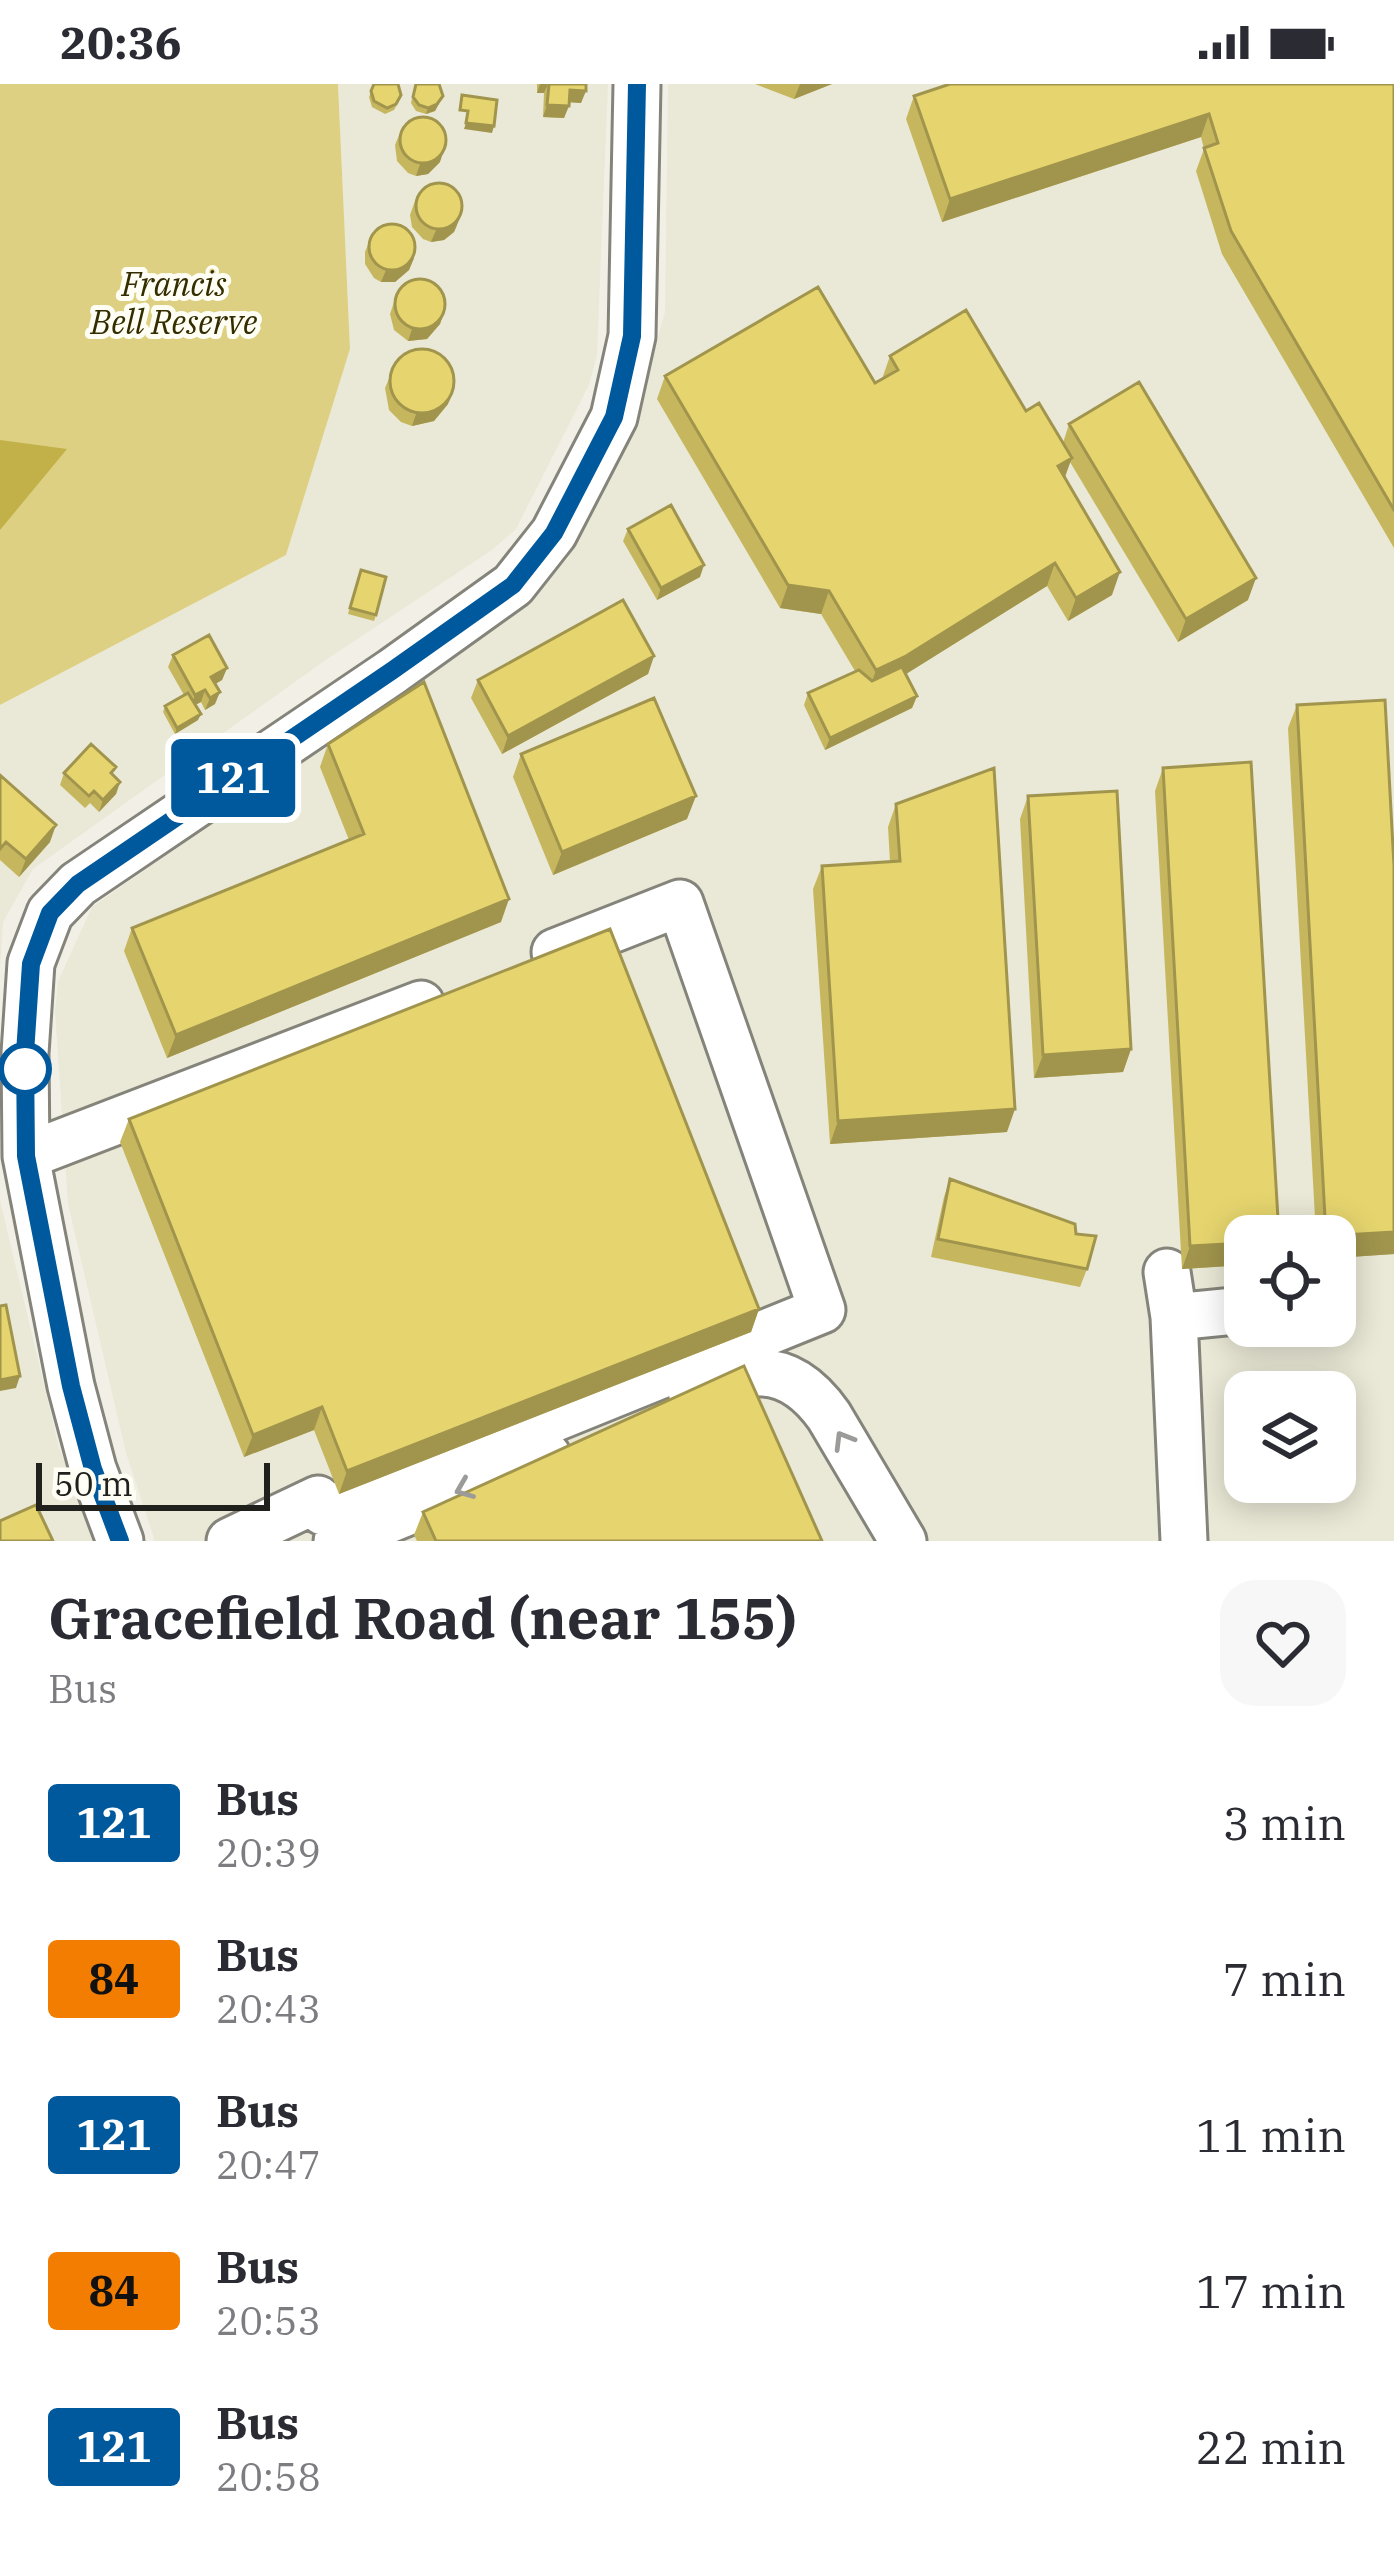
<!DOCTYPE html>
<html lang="en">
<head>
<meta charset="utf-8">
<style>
  body { margin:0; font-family:"IBM Plex Serif",serif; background:#f7f7f7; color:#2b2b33; height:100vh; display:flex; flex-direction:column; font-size:45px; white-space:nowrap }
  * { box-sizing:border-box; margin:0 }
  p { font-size:39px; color:#7c7c81 }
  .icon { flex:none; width:66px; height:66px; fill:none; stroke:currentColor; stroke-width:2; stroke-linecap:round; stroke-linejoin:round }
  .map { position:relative; height:1457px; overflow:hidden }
  .sheet { display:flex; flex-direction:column; background:#fff; flex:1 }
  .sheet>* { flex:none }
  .badge { padding:0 24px; border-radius:9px; font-size:42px; line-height:78px }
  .buttons { position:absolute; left:1224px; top:1131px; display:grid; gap:24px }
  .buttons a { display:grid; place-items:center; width:132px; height:132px; border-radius:24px; background:#fff; box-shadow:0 6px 30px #0003; font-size:60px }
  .scale { position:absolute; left:36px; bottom:30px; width:234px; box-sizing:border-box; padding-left:12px; border:6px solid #20201c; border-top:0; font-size:33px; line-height:42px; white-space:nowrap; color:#20201c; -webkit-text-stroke:9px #fffef5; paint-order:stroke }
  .map>.badge { position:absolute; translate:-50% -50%; box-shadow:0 0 0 6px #fff }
  .round { display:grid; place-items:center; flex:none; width:126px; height:126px; border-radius:36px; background:#f7f7f7 }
  .summary { display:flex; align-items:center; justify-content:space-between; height:204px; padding:0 48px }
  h1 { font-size:57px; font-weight:700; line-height:90px }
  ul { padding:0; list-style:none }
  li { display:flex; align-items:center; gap:36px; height:156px; padding:0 48px }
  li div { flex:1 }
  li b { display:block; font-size:45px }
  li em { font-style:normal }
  li .badge { min-width:132px; font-weight:700; text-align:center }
  .status { display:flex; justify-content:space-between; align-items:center; height:84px; padding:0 60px; background:#fff; direction:ltr }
  .status svg { height:33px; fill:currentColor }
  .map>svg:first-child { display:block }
</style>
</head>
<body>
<div class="status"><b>20:36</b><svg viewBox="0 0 49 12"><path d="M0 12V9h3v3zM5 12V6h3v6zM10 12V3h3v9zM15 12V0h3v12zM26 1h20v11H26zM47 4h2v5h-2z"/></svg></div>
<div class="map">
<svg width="1394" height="1457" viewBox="0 0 1394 1457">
  <rect width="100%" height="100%" fill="#f2f0e6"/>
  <path fill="#eae8d6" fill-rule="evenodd" d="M338 0H608L597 271 589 301 516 445 492 466 327 575 33 785 3 838 0 884V621L286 471 350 265Z
    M668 0H1394V1457H155L126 1369 68 1120 55 927 58 897 92 823 436 584 521 518 568 474 630 351 665 228ZM1245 1152H1335V1242H1245ZM1245 1308H1335V1398H1245Z
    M0 1116 59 1364 97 1457H0Z"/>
  <path fill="#ddd082" d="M0 0H338L350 265 286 471 0 621Z"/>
  <path fill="#c2b149" d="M0 356 67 365 0 446Z"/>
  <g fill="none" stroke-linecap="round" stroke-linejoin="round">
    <defs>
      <path id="minor" d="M26 1072 421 920
        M1167 1188 1174 1233 1184 1457
        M1174 1233 1245 1226
        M692 1313C711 1306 736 1290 756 1289 788 1287 812 1308 829 1332L903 1457
        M120 1457 93 1385 71 1302 26 1072 25 969 31 879 50 829 78 800 393 587 513 501 554 449 614 333 632 252 637 0
        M230 1457 318 1415 323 1428 822 1226 680 819 555 868
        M337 1457 547 1371"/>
    </defs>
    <use href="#minor" stroke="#85847b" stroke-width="51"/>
    <use href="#minor" stroke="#fff" stroke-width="45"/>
  </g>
  <path fill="#c6b75f" d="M374 0 399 17 394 26 385 30 372 23 369 13Z
    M415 0 443 12 435 27 426 30 416 27 411 19Z
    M537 0H586L581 19 569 18 564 34 543 33 544 9H537Z
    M755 0H832L794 15Z
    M1394 0V464L1222 170 1196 87 1204 65 1201 53 942 138 906 35 914 12Z
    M400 49 440 78 428 90 416 92 408 89 397 77 395 61Z
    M417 111 457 141 454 148 444 156 431 158 423 155 412 143 410 131Z
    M370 156 414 174 409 186 395 198H381L374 194 365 180V168Z
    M397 209 444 228 440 240 427 255 408 257 394 246 390 230Z
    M890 272 1026 327 1063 359 1069 340 1248 516 1178 558 1070 378 1065 394 1112 511 1068 537 1047 502 906 590 917 612 912 624 825 666 804 621 808 609 855 587 821 530 780 524 657 315 665 292 875 299 882 295Z
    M397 276 448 320 434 337 412 342 401 338 389 326 385 304Z
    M628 445 700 493 657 516 623 457Z
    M361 486 376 531 374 537 348 530Z
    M173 571 227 584 222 596 215 600V620L205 626 201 618 195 621 198 636 175 650 163 628 165 622 184 611 168 583Z
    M654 572 648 590 502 670 471 614 478 596Z
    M1297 621 1394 782V1170L1335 1174V1152H1316L1288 644Z
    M328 660 501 838 167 974 124 867 132 844 349 756 320 683Z
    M521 670 687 735 553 791 513 693Z
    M1163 684 1245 1152V1181L1182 1185 1155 707Z
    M64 689 113 691 120 698 116 710 99 728 90 719 85 724 60 701Z
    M0 691 50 758 19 793 0 776Z
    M1028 712 1131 965 1123 988 1034 994 1020 735Z
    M896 720 1007 1048 830 1060 813 805 822 782 890 778 888 743Z
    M129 1035 759 1225 751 1248 339 1410 314 1346 244 1373 120 1058Z
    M950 1095 1087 1185 1080 1203 931 1173 944 1113Z
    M423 1428 822 1457H417L414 1451Z"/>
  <path fill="#a1954d" d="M540 0H548L544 9H537Z
    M800 0H832L794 15Z
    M570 6 586 7 581 19 565 18Z
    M443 12 435 27 426 30 428 24Z
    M547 21 569 22 564 34 543 33Z
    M1209 30 1201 53 942 138 950 115Z
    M466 39 494 42 492 49 464 45Z
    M444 66 440 78 428 90 416 92 420 80Z
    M462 129 454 148 444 156 431 158 436 146Z
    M414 174 409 186 395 198H381L386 186Z
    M444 228 440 240 427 255 408 257 412 245Z
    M453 308 448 320 434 337 412 342 416 330Z
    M1072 374 1063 397 1058 382Z
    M1055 479 1047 502 898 595 868 609 876 586Z
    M704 481 700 493 657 516 661 504Z
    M1120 488 1112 511 1068 537 1076 514Z
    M1256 494 1248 516 1178 558 1186 535Z
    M788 501 829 507 821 530 780 524Z
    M654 572 648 590 502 670 508 652Z
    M227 584 222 596 207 605 211 593Z
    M205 606 201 618 191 623 195 611Z
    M220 608 215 620 205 626 210 614Z
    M917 612 912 624 825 666 830 654Z
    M201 630 198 636 175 650 177 644Z
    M120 698 116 710 99 728 103 716Z
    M696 712 687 735 553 791 562 768Z
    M56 741 50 758 19 793 26 775Z
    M509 815 501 838 167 974 176 951Z
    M1131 965 1123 988 1034 994 1043 971Z
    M1015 1025 1007 1048 830 1060 838 1037Z
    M1394 1148V1170L1335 1174V1152Z
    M1245 1159V1181L1182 1185 1190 1162Z
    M759 1225 751 1248 339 1410 347 1387Z
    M20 1292 16 1304 0 1307V1296Z
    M322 1323 314 1346 244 1373 253 1351Z"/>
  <path fill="#e6d56e" stroke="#a1954d" stroke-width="3" d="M374 0H398L401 11 396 20 387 24 374 17 371 7Z
    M416 0H439L443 12 437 20 428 24 419 21 413 13Z
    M549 0H586V7L570 6 569 22 547 21Z
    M950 0H1394V426L1231 147 1204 64 1218 59 1209 30 950 115 914 12Z
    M462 11 497 16 494 42 466 39 468 27 460 26Z
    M400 56a23 23 0 1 1 46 0a23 23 0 1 1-46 0Z
    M416 122a23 23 0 1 1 46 0a23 23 0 1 1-46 0Z
    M369 163a23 23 0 1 1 46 0a23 23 0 1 1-46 0Z
    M395 220a25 25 0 1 1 50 0a25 25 0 1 1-50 0Z
    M818 203 875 299 898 286 890 272 966 226 1026 327 1039 319 1072 374 1058 382 1120 488 1076 514 1055 479 906 572 876 586 829 507 788 501 665 292Z
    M390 297a32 32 0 1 1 64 0a32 32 0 1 1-64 0Z
    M1139 298 1256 494 1186 535 1069 340Z
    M671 421 704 481 661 504 628 445Z
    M361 486 386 493 376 531 350 524Z
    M623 516 654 572 508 652 478 596Z
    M209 551 227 584 211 593 220 608 210 614 205 606 195 611 173 571Z
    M902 583 917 612 830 654 808 609 859 586 872 597Z
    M424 598 509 815 176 951 132 844 364 750 328 660Z
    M188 609 201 630 177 644 165 622Z
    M654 614 696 712 562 768 521 670Z
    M1385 616 1394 782V1148L1326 1152 1297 621Z
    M91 660 116 683 111 689 120 698 103 716 94 707 89 712 64 689Z
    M1251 678 1279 1152H1245V1159L1190 1162 1163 684Z
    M994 684 1015 1025 838 1037 822 782 900 777 896 720Z
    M0 691 56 741 26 775 6 758 0 765Z
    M1117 707 1131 965 1043 971 1028 712Z
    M610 845 759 1225 347 1387 322 1323 253 1351 129 1035Z
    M950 1095 1075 1140 1076 1150 1096 1152 1087 1185 938 1155Z
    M6 1221 20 1292 0 1296V1222Z
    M744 1282 822 1457H436L423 1428Z
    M36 1421 53 1457H0V1437Z"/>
  <defs><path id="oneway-chevron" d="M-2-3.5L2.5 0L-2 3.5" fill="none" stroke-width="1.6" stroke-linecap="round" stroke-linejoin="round" transform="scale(3)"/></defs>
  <g stroke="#9b9b99">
    <use href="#oneway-chevron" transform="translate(843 1356) rotate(-121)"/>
    <use href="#oneway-chevron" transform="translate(464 1405) rotate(158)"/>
  </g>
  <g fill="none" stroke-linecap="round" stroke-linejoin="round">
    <defs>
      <path id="line" d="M120 1457 93 1385 71 1302 26 1072 25 969 31 880 50 829 78 800 393 586 513 501 554 449 614 333 632 252 637 0"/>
    </defs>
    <use href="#line" stroke="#fff" stroke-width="27"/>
    <use href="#line" stroke="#00599c" stroke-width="18"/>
  </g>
  <circle fill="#fff" stroke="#00599c" stroke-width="6" cx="25" cy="985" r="24"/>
  <g text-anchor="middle" stroke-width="10" stroke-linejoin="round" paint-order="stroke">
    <g font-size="33" font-style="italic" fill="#342d00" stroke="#fffef5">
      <text x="174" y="212">Francis<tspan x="174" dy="38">Bell Reserve</tspan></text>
    </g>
  </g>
</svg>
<div class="buttons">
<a><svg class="icon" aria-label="locate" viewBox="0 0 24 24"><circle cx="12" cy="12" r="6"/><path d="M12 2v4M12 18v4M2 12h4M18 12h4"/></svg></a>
<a><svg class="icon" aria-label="layers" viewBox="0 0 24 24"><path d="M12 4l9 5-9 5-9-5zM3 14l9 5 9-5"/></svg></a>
</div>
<div class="scale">50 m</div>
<b class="badge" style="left:233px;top:694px;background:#00599c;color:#fff">121</b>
</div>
<section class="sheet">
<div class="summary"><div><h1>Gracefield Road (near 155)</h1><p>Bus</p></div><a class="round"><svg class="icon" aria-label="heart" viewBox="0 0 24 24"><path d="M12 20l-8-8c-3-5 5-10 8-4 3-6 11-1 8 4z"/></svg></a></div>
<ul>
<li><span class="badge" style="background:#00599c;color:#fff">121</span><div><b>Bus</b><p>20:39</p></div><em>3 min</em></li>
<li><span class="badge" style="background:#f27d00;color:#111">84</span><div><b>Bus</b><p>20:43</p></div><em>7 min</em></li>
<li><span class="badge" style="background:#00599c;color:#fff">121</span><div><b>Bus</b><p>20:47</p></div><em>11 min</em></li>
<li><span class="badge" style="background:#f27d00;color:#111">84</span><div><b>Bus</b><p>20:53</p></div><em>17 min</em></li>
<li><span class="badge" style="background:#00599c;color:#fff">121</span><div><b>Bus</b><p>20:58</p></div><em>22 min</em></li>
</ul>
</section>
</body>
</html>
